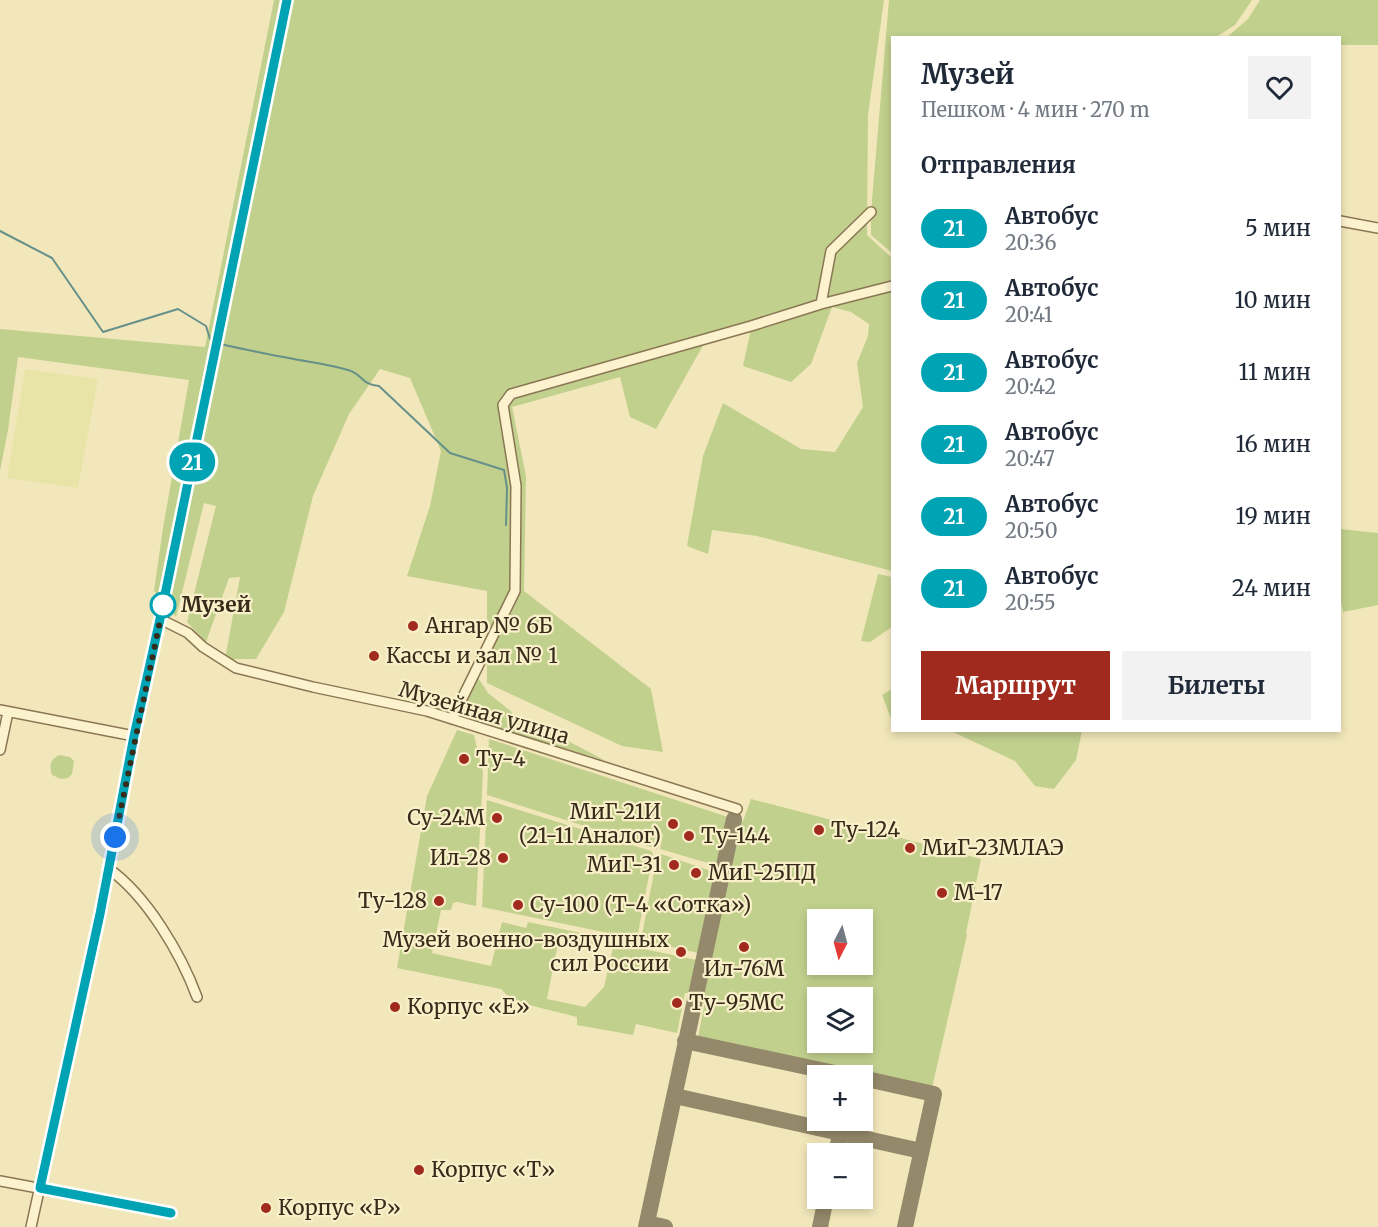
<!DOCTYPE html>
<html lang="ru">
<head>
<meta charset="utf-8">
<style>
  body { margin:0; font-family:Merriweather,serif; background:#f2f2f3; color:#1f2937; height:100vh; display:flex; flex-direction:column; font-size:22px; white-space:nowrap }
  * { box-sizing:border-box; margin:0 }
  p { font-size:20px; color:#747a83 }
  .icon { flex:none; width:33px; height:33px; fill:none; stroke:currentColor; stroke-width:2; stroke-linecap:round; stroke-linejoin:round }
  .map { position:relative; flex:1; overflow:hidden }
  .details { position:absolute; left:891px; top:36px; width:450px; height:696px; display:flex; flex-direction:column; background:#fff; border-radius:0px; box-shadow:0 3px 9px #0003 }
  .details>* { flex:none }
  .badge { padding:0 12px; border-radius:20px; font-size:21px; line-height:39px }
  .needle { width:39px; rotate:186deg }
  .fabs { position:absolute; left:807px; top:909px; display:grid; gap:12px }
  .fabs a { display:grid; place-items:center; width:66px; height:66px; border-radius:0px; background:#fff; box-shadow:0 3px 9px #0003; font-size:30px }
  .you { position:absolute; width:30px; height:30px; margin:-15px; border:4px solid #fff; border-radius:50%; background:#1a73e8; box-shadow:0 0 0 9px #1a73e833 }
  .map>.badge { position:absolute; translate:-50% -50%; box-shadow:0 0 0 3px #fff }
  h2 { padding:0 30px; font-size:22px; line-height:54px }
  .round { display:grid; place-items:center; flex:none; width:63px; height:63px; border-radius:0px; background:#f2f2f3 }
  .overview { display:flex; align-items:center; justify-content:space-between; height:102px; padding:0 30px }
  h1 { font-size:28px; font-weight:700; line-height:45px }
  .action { display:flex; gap:12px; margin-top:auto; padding:12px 30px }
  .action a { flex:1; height:69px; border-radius:0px; background:#9f2a1d; color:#fff; font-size:24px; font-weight:700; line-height:69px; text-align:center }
  .action a+a { background:#f2f2f3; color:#1f2937 }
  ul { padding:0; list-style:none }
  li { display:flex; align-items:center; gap:18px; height:72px; padding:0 30px }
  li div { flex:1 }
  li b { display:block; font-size:22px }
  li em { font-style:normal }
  li .badge { min-width:66px; font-weight:700; text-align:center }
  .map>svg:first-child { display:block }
</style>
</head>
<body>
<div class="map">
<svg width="1378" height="1227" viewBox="0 0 1378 1227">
  <rect width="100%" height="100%" fill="#f2e7ba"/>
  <path fill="#e8e4a7" d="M25 369 98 379 78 488 7 478Z"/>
  <path fill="#c2d08e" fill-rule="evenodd" d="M274 0H884L868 115 867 235 892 258V571L757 536 712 530 708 554 687 546 703 456 723 403 801 449 835 452 863 407 857 363 868 336 869 324 851 312 832 307 811 364 791 382 743 366 751 329 705 342 656 429 630 417 620 377 512 407 526 476 524 591 651 689 663 752 622 746 487 683V591L407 576 430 506 441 451 410 378 380 369 349 414 313 496 284 612 256 659H225L240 577 229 578 206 642 187 622 216 506 204 503 176 617 154 591 163 528 189 380 18 357 8 430 0 471V329L205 347Z
    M889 0H1252L1235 25 1216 37 892 38V253L871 235V212Z
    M1260 0H1378V45H1340V38L1227 37 1248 19Z
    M1340 529 1378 533V605L1343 612 1340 597Z
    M878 574 892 577V627L870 642 861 641Z
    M477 676 488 693 512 712 511 719 521 725 532 722 606 761 470 719 464 711Z
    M892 689V721L882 695Z
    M457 730 474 735 483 773 476 906 457 902 453 903 451 910H441L432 953 491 966 502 922 526 928 528 922 600 937 598 946 559 938 547 999 585 1007 604 987 614 943 697 960 691 993H685L677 1033 636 1024 633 1035 577 1025V1017L513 1001 501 989 397 968 427 796Z
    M951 731H1082L1076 760 1054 789 1035 786 1015 761Z
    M489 739 728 817 718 866 660 849 663 834H661L657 849 487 795Z
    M59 755 70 757 74 761 72 774 68 778 61 779 52 775C49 765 50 760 59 755Z
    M751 799 981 859 966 933 967 935 932 1088 698 1037 705 1002 702 996 739 820 743 821ZM818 920H862V964H818ZM818 998H862V1042H818Z
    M487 800 651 851 653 854 637 939 482 907Z
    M661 854 717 873 698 953 641 940 657 857Z"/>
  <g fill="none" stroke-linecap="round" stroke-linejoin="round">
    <path stroke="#66908a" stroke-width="2" d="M0 231 52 258 103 332 178 309 206 326 210 339
      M220 344C243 349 266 354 289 358 308 362 328 364 348 370 363 374 360 384 379 386L450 453 504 470 507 488 506 525"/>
    <path stroke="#94896a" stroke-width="16" d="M685 1041 849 1076
      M862 1078 934 1094 905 1227
      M675 1096 921 1151
      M836 1154 843 1120
      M647 1223 665 1227
      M646 1227 734 819
      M820 1227 826 1198"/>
    <defs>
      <path id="minor" d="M1340 221 1378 228
        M821 304 831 251 871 212
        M160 619 188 633 203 647 236 668 313 687 427 711 737 809
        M0 710 134 736
        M452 719 515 591 516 486 503 405 511 394 751 326 821 304 892 286
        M0 750 8 712
        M109 869C147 896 181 954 197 997
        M0 1181 171 1213
        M31 1227 100 914 134 736 160 619 287 0"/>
    </defs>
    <use href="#minor" stroke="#8a7653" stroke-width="12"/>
    <use href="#minor" stroke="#fcf3ce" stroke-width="9"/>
  </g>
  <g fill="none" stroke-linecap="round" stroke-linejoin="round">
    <defs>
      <path id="line" d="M171 1213 40 1188 100 914 134 736 160 619 287 0"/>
    </defs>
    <use href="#line" stroke="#fff" stroke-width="14"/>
    <use href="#line" stroke="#00a3b4" stroke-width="9"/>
    <path stroke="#372b1a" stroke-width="6" stroke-dasharray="0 10.8" d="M115 837 165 597 163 605"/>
  </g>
  <circle fill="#fff" stroke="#00a3b4" stroke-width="3" cx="163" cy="605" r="12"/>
  <g fill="#9f2a1d" stroke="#f9f0ca" stroke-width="2">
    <circle cx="413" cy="626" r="6"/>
    <circle cx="374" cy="656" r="6"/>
    <circle cx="464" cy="759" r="6"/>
    <circle cx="497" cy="818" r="6"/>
    <circle cx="673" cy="824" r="6"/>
    <circle cx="819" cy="830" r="6"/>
    <circle cx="689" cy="836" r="6"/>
    <circle cx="910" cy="848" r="6"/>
    <circle cx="503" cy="858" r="6"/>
    <circle cx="674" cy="865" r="6"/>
    <circle cx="696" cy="873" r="6"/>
    <circle cx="942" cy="893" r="6"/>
    <circle cx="439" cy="901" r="6"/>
    <circle cx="518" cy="905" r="6"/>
    <circle cx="744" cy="947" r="6"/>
    <circle cx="681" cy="952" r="6"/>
    <circle cx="677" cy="1003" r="6"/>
    <circle cx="395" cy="1007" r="6"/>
    <circle cx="419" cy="1170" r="6"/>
    <circle cx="266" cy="1208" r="6"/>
  </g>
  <g text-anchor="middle" stroke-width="4.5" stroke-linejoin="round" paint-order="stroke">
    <g font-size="21" font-weight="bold" fill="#372b1a" stroke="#f9f0ca" text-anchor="start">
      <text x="181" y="612">Музей</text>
    </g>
    <g font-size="21" fill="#372b1a" stroke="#f9f0ca" text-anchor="start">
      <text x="425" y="633">Ангар № 6Б</text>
      <text x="386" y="663">Кассы и зал № 1</text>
      <text x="476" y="766">Ту-4</text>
      <text x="661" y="819" text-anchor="end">МиГ-21И<tspan x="661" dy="24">(21-11 Аналог)</tspan></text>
      <text x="485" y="825" text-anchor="end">Су-24М</text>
      <text x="831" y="837">Ту-124</text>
      <text x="701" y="843">Ту-144</text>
      <text x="922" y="855">МиГ-23МЛАЭ</text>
      <text x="491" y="865" text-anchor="end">Ил-28</text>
      <text x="662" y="872" text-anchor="end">МиГ-31</text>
      <text x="708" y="880">МиГ-25ПД</text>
      <text x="954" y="900">М-17</text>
      <text x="427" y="908" text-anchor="end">Ту-128</text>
      <text x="530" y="912">Су-100 (Т-4 «Сотка»)</text>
      <text x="669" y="947" text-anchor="end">Музей военно-воздушных<tspan x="669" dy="24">сил России</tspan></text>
      <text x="744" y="976" text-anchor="middle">Ил-76М</text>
      <text x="689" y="1010">Ту-95МС</text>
      <text x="407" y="1014">Корпус «Е»</text>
      <text x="431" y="1177">Корпус «Т»</text>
      <text x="278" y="1215">Корпус «Р»</text>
    </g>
    <g font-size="21" fill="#372b1a" stroke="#f9f0ca">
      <text transform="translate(484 713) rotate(16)" y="7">Музейная улица</text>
    </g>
  </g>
</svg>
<div class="fabs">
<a><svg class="needle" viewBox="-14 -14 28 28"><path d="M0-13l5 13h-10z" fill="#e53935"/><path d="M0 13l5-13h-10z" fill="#747a83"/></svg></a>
<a><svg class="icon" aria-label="layers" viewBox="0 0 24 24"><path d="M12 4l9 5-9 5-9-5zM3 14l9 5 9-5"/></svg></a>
<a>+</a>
<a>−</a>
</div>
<div class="you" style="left:115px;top:837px"></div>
<b class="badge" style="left:192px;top:462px;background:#00a3b4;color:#fff">21</b>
<section class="details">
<div class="overview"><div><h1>Музей</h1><p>Пешком · 4 мин · 270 m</p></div><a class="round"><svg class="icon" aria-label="heart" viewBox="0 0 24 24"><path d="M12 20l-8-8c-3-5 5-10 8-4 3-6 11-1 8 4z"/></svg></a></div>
<h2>Отправления</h2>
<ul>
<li><span class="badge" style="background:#00a3b4;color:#fff">21</span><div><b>Автобус</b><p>20:36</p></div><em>5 мин</em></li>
<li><span class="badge" style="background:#00a3b4;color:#fff">21</span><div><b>Автобус</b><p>20:41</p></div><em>10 мин</em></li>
<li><span class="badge" style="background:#00a3b4;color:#fff">21</span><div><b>Автобус</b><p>20:42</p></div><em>11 мин</em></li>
<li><span class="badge" style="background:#00a3b4;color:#fff">21</span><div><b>Автобус</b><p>20:47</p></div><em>16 мин</em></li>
<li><span class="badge" style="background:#00a3b4;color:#fff">21</span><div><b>Автобус</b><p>20:50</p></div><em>19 мин</em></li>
<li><span class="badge" style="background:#00a3b4;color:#fff">21</span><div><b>Автобус</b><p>20:55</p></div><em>24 мин</em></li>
</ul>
<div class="action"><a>Маршрут</a><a>Билеты</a></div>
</section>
</div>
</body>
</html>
